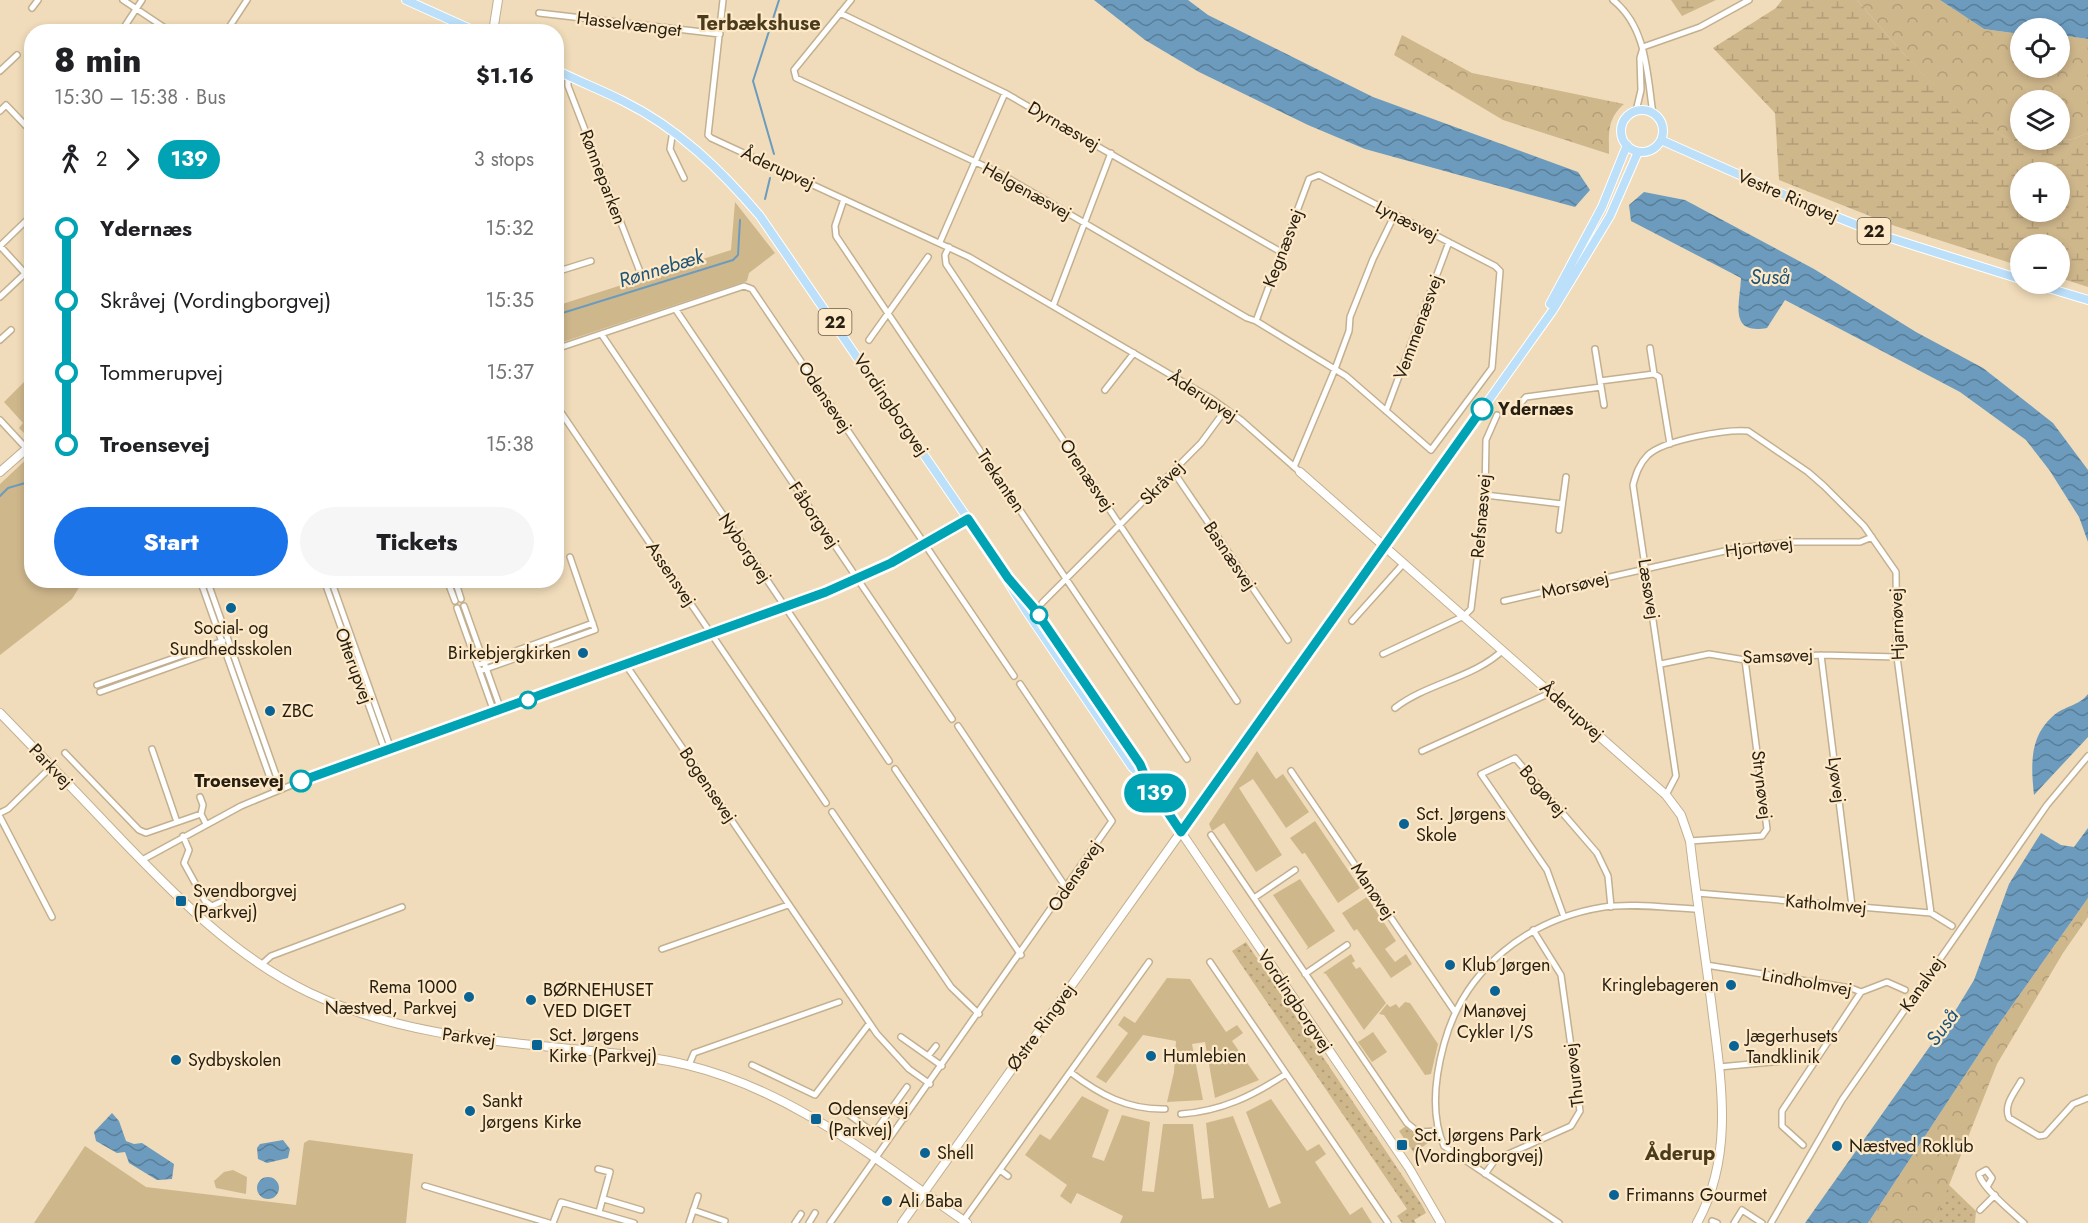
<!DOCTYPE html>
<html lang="en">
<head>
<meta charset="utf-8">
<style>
  body { margin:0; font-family:Jost,sans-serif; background:#f6f6f6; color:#202124; height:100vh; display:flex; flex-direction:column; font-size:22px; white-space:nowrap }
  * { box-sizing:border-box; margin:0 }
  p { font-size:20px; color:#757577 }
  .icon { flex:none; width:33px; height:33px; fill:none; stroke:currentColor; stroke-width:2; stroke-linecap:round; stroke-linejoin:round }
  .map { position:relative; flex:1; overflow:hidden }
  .panel { position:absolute; left:24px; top:24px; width:540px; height:564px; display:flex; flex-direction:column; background:#fff; border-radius:24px; box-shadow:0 3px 9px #0003 }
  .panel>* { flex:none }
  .badge { padding:0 12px; border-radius:20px; font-size:21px; line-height:39px }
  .buttons { position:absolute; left:2010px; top:18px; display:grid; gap:12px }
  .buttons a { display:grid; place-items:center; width:60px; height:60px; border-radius:50%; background:#fff; box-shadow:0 3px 9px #0003; font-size:30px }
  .map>.badge { position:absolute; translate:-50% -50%; box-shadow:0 0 0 3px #fff }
  .legs { display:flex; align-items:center; gap:9px; height:66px; padding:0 30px; font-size:20px }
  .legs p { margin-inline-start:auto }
  .overview { display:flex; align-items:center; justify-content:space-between; height:102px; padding:0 30px }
  h1 { font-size:33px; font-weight:800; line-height:45px }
  .cta { display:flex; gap:12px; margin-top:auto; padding:12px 30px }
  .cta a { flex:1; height:69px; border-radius:36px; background:#1a73e8; color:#fff; font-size:24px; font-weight:800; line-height:69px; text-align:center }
  .cta a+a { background:#f6f6f6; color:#202124 }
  ul { padding:0 30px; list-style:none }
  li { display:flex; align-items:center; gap:21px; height:72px; font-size:22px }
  li i { display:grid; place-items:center; width:9px; height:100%; margin:0 8px; background:currentColor }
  li i::after { content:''; width:15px; height:15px; margin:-8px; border:4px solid; border-radius:50%; background:#fff }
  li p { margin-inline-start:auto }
  li:first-child i { background:linear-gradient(#0000 50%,currentColor 0) }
  li:last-child i { background:linear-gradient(currentColor 50%,#0000 0) }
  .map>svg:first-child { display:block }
</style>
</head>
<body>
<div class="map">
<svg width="2088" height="1223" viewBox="0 0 2088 1223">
  <defs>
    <pattern id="grass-dots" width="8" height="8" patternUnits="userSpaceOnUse" patternTransform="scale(1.5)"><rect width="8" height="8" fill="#cfb78c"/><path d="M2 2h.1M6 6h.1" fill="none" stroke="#b29d78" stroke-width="1.8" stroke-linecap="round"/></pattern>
    <pattern id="forest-crowns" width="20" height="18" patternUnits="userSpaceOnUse" patternTransform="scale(1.5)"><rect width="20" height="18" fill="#cfb78c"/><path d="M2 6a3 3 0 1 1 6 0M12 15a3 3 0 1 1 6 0" fill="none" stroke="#b29d78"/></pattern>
    <pattern id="wetland-marsh" width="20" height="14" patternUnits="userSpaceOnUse" patternTransform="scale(1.5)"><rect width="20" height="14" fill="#cfb78c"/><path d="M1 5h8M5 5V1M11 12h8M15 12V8" fill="none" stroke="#b29d78"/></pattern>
    <pattern id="water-waves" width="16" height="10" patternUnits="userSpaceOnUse" patternTransform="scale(1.5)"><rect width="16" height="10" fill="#6c9bbd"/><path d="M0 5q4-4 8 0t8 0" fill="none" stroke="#597e98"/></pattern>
  </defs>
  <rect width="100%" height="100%" fill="#f0dcba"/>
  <path fill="url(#grass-dots)" d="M1246 942 1422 1205 1426 1213 1414 1220 1416 1223H1402L1397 1216 1407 1209 1232 951Z
    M1406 1126 1418 1135H1433L1432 1140 1414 1153 1399 1131Z
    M1948 1184 1976 1211 1975 1223H1934Z"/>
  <path fill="url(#forest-crowns)" fill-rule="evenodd" d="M1857 0H1940L1984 29 2020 34V68H2060V35L2088 39V133L2073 139 2022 145 1962 115 1900 50ZM2020 100H2060V140H2020Z
    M1402 35 1472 73 1624 104C1607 119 1609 132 1609 154L1503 120 1394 55Z
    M2088 898V917L2063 953 1997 1064 1934 1223H1868L1994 1031Z"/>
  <path fill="url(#wetland-marsh)" fill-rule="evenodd" d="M1671 0H1716L1682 16Z
    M1782 0H1857L1900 50 1963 115 2022 145 2073 139 2088 133V287L2060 278V244H2020V266L1895 226 1779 180 1775 113 1713 48 1776 8ZM2020 172H2060V212H2020Z"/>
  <path fill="#cfb78c" d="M735 202 775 253 749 273 747 281 557 344 556 306 731 250Z
    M31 375V433H24L19 428 23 423 4 402Z
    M31 455 32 580 83 581 72 599 0 655V484Z
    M1257 751 1276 779 1283 774 1309 812 1286 828 1253 779 1239 788 1282 855 1256 872 1224 823 1212 831 1209 824Z
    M1315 821 1360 888 1338 903 1305 853 1302 854 1290 838Z
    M1300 879 1335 931 1306 950 1308 947 1273 895Z
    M1367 897 1396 941 1385 949 1395 962 1406 954 1412 964 1391 978 1357 929 1354 931 1342 913Z
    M1351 954 1355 961 1352 963 1356 969 1360 967 1386 1003 1364 1030 1326 974 1323 973Z
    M1167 978 1190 979 1226 1032 1237 1025 1243 1033 1232 1041 1259 1080 1215 1098 1205 1042 1192 1044 1203 1100 1167 1102 1174 1072 1176 1041 1143 1035 1106 1083 1096 1077 1128 1033 1118 1025 1124 1016 1135 1023Z
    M1405 1002 1410 1003 1438 1044 1431 1074 1425 1075 1384 1015 1379 1014 1387 1004 1390 1007 1396 1004 1399 1008Z
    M1373 1032 1387 1052 1372 1062 1358 1042Z
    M1082 1096 1109 1110 1092 1157 1104 1161 1122 1115 1150 1122 1142 1191 1154 1192 1163 1124H1193L1202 1199 1214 1198 1206 1123 1233 1116 1269 1208 1281 1203 1246 1112 1271 1099 1307 1151 1319 1144 1326 1154 1315 1162 1350 1215 1362 1207 1372 1223H1120L1123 1216 1077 1193 1071 1204 1060 1196 1067 1185 1025 1155 1040 1134 1050 1140Z
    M309 1140 413 1154 406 1223H34L85 1146 146 1187 296 1205 304 1143Z
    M233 1170 247 1177 246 1194 216 1188 214 1181 224 1172Z"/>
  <path fill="url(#water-waves)" d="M1094 0H1188L1208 15 1373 97 1578 172 1590 190 1575 207 1365 149 1308 125 1199 72 1145 40Z
    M1940 0H2088V39L2060 35V28H2020V34L1984 29Z
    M1644 192 1685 200 1814 269 1916 332 1983 368 2053 423 2088 470V542L2079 517 2050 471 2026 440 1960 392 1785 300 1767 328C1728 335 1740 303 1741 278L1631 221 1629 205Z
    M2088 694V737L2034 795C2031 766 2029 737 2053 716 2064 706 2079 706 2088 694Z
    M2088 828V898L1994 1031 1868 1223H1805L1957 1008 1974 980 2009 884 2041 833 2061 845 2074 847Z
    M112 1113 119 1121 126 1141 134 1144 142 1143 174 1164 172 1179 157 1180 129 1163 125 1152 117 1153 96 1141 94 1132Z
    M283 1140 290 1149 288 1158 267 1163 258 1159 257 1148 260 1144Z
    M257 1188a11 11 0 1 1 22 0a11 11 0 1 1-22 0Z"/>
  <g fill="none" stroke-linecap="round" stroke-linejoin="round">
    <path stroke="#6c9bbd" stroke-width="2" d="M774 154 753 81 779 0
      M765 199 770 178
      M556 315 733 260 738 255 740 220
      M0 496 8 488 32 481"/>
    <defs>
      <path id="street" d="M123 0 171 32
        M723 0 708 135 711 138 969 257 1212 399 1241 420 1300 472
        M851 0 794 70 796 78 999 173 1247 318 1256 321 1346 376 1431 450 1492 368 1500 271 1495 266 1319 175 1309 179 1256 321
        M1613 0C1647 27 1647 74 1653 114
        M32 8 38 0
        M539 13 720 34
        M840 13 1005 93 1281 252
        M121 32 142 0
        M226 32 247 0
        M359 32V31
        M1643 47 1700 27 1749 0
        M0 71 17 55
        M568 76V86L642 277
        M0 111 6 105 27 127 32 123
        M1636 111 1641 90 1640 58 1643 48
        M673 131 670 149 684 178
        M844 199 835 226 836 236 1187 759
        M940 242 1005 93
        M0 246 32 215
        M0 246 23 271 32 276
        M949 247 945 255 946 264 1237 701
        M556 272 591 261
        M0 297 32 267
        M1053 306 1111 153
        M676 310 952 719
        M602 335 889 761
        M0 340 11 330
        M869 340 928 257
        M1650 348 1654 374
        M556 349 744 286 752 289 1014 676
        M1595 349 1604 405
        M1600 381 1654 374 1659 377 1670 444
        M1105 390 1134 353
        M556 405 826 803
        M1519 405 1526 397 1601 387
        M1386 411 1449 242
        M0 420 26 448
        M1294 467 1335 369 1349 331 1350 317 1373 259 1394 216
        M1173 471 1288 640
        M1485 495 1562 504
        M1559 530 1566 477
        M200 580 275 792
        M207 580 281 789
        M324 580 385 751
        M331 580 391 749
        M447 580 455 601
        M455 580 461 599
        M1504 601 1738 548 1794 542H1860L1872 537
        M1042 603 1201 443 1226 409
        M464 606 501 710
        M457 608 494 712
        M1352 621 1404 563
        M1383 654 1464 616 1471 609 1485 495 1486 440 1497 415
        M1821 655 1852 906
        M1661 664 1709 654 1745 660 1821 655 1897 657
        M477 665 593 623
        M626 665 877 1034 909 1069 930 1084
        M480 671 595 630 570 557
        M97 685 223 641
        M100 692 226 647
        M1395 708C1427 683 1474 678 1503 650
        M958 726 1067 889
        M152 749 177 822
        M1422 751 1550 693
        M65 753 139 830 146 833 201 814 206 824
        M895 769 1021 955
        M1291 771 1455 1012
        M1666 795 1676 776 1633 485C1636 474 1639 464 1648 455 1664 440 1726 429 1748 431L1808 472 1824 486 1864 526 1896 572 1897 657 1931 913
        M200 797 203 805 201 814
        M832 812 951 987 979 1014
        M0 813 8 809 52 766
        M0 817 52 917
        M1211 835 1407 1123 1418 1132 1438 1131
        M183 836 189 850 184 863 205 901 212 906 223 901
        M1690 841 1762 836 1767 829 1745 660
        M142 860 241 806 299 782 826 592 891 563 968 519
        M1697 893 1931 913 1952 926
        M1254 898 1295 870
        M1564 917 1547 870 1481 774 1515 758 1597 853 1608 876 1611 907
        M662 949 788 905
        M1210 962 1388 1223
        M261 965 271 956 402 907
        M1706 965 1851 988 1861 992 1887 982 1905 990
        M1305 974 1347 945
        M901 1037 942 1066
        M928 1056 936 1046
        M689 1065 694 1053 839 1002
        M752 1065 815 1095 869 1024
        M1719 1067 1805 1059 1815 1061
        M1070 1072C1099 1094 1127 1110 1165 1109
        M2021 1081C2015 1092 2003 1105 2009 1118L2039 1136 2045 1135 2073 1104 2088 1098
        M840 1108 874 1133 907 1087
        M892 1109 905 1118
        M1181 1114C1222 1111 1252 1096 1286 1074
        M1803 1145 1782 1126V1111L1861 992
        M598 1169 610 1172 599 1212
        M1000 1170 1008 1176
        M1485 1174 1495 1160 1571 1126 1580 1111 1561 975 1533 930
        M425 1186 549 1223
        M1987 1187 1992 1178 1986 1170 1979 1174C1981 1187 2013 1213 2024 1223
        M604 1199 641 1210
        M693 1210 725 1221
        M1980 1210 1995 1195
        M963 1221 1149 962
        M1712 1221 1717 1223
        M553 1223 561 1202 634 1223
        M689 1223 698 1196
        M795 1223 801 1214
        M809 1223 815 1213
        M830 1223 1112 821 1020 684
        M1559 1223 1444 1146C1430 1114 1435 1077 1444 1044 1464 969 1528 919 1604 907 1634 903 1669 908 1699 909
        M1734 1223 1742 1210 1762 1223
        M1771 1223 1842 1100 2047 805 2088 756"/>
      <path id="secondary" d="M493 32 498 0
        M0 472 32 444
        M1300 472 1666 795 1681 815 1690 841C1696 894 1704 947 1711 1000 1720 1076 1736 1153 1697 1223
        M0 713C40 754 79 795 118 836 176 896 233 956 310 993 394 1033 489 1041 581 1050 616 1054 652 1056 687 1065 794 1091 879 1162 967 1223
        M902 1223 1181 832 1409 1168 1441 1223"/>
      <path id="primary" d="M406 0 477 32
        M556 70C578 81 601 90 623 101 678 128 721 170 760 216L968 519 1027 612 1132 767 1147 781 1181 832 1553 310 1610 216 1638 152
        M1621 131a21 21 0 1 1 42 0a21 21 0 1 1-42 0Z
        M1661 140 1814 208 1887 237 2020 279
        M2035 284 2088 300
        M1550 304 1602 207 1627 145
        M1020 592 1141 764 1145 777"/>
    </defs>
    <use href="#street" stroke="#c3b090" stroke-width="8"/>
    <use href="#secondary" stroke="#c3b090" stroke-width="10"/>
    <use href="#primary" stroke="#fff" stroke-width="10"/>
    <use href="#street" stroke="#fff" stroke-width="5"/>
    <use href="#secondary" stroke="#fff" stroke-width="8"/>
    <use href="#primary" stroke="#bce0fa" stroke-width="8"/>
  </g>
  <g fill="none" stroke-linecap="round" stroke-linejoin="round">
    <defs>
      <path id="line-1" d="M301 781 826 592 891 563 968 519 1008 578 1033 607 1140 764 1147 781 1181 832 1482 409"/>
    </defs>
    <use href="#line-1" stroke="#fff" stroke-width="14"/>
    <use href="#line-1" stroke="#00a3b4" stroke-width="9"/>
  </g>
  <g fill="#fff" stroke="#00a3b4" stroke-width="3">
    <circle cx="1482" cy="409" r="10"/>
    <circle cx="1039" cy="615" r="8"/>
    <circle cx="528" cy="700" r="8"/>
    <circle cx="301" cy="781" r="10"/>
  </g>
  <g fill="#096394" stroke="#fde9c7" stroke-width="2">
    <circle cx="231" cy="608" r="6"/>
    <circle cx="583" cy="653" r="6"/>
    <circle cx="270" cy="711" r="6"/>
    <circle cx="1404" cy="824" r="6"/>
    <rect x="175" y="895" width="12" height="12" rx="3"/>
    <circle cx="1450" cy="965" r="6"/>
    <circle cx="1731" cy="985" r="6"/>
    <circle cx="1495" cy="991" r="6"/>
    <circle cx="469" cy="997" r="6"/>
    <circle cx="531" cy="1000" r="6"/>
    <rect x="531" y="1039" width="12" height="12" rx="3"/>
    <circle cx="1734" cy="1046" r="6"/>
    <circle cx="1151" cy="1056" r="6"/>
    <circle cx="176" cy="1060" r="6"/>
    <circle cx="470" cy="1111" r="6"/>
    <rect x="810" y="1113" width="12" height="12" rx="3"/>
    <rect x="1396" y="1139" width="12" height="12" rx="3"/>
    <circle cx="1837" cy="1146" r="6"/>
    <circle cx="925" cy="1153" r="6"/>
    <circle cx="1614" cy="1195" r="6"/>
    <circle cx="887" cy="1201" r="6"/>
  </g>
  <g text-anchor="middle" stroke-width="4.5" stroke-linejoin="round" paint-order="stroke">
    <g fill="#fde9c7" stroke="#665b48" stroke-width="1.5">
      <rect x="1857.5" y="218" width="33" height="26" rx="4.5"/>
      <rect x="818.5" y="309" width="33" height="26" rx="4.5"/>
    </g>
    <g font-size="16" font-weight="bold" fill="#251e11">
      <text x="1874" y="237">22</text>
      <text x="835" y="328">22</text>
    </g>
    <g font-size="18" fill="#251e11" stroke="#fde9c7">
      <text transform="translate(629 24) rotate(7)" y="6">Hasselvænget</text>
      <text transform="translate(1064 126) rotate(30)" y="6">Dyrnæsvej</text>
      <text transform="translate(778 168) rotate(25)" y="6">Åderupvej</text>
      <text transform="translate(603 177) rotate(69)" y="6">Rønneparken</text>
      <text transform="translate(1027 191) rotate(29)" y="6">Helgenæsvej</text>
      <text transform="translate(1788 196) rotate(23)" y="6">Vestre Ringvej</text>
      <text transform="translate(1407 221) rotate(27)" y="6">Lynæsvej</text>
      <text transform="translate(1283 248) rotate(-69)" y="6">Kegnæsvej</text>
      <text transform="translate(1418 327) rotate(-70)" y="6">Vemmenæsvej</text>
      <text transform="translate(1203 396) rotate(33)" y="6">Åderupvej</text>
      <text transform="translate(825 397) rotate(56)" y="6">Odensevej</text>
      <text transform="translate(891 405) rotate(56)" y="6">Vordingborgvej</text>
      <text transform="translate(1087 475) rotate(56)" y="6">Orenæsvej</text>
      <text transform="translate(1001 481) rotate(56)" y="6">Trekanten</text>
      <text transform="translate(1162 483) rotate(-45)" y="6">Skråvej</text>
      <text transform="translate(814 515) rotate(56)" y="6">Fåborgvej</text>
      <text transform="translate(1481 516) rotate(-85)" y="6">Refsnæsvej</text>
      <text transform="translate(1759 547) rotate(-7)" y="6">Hjortøvej</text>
      <text transform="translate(745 548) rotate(56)" y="6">Nyborgvej</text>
      <text transform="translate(1230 556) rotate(56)" y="6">Basnæsvej</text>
      <text transform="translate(671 574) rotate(56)" y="6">Assensvej</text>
      <text transform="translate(1575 585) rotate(-13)" y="6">Morsøvej</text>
      <text transform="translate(1649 589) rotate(81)" y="6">Læsøvej</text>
      <text transform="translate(1897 624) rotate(-92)" y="6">Hjarnøvej</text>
      <text transform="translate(1778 656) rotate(-2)" y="6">Samsøvej</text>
      <text transform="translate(354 666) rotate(70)" y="6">Otterupvej</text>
      <text transform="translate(1572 711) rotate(42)" y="6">Åderupvej</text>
      <text transform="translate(51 766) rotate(46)" y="6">Parkvej</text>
      <text transform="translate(1837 780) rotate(83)" y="6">Lyøvej</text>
      <text transform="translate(708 785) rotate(56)" y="6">Bogensevej</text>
      <text transform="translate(1762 785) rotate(83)" y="6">Strynøvej</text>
      <text transform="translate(1543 791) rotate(49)" y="6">Bogøvej</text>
      <text transform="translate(1075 876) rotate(-56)" y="6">Odensevej</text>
      <text transform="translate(1373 891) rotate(56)" y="6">Manøvej</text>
      <text transform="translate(1826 904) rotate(5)" y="6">Katholmvej</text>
      <text transform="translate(1807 982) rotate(10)" y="6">Lindholmvej</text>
      <text transform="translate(1922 984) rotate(-55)" y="6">Kanalvej</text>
      <text transform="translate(1295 1001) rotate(56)" y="6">Vordingborgvej</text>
      <text transform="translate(1041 1027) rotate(-54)" y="6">Østre Ringvej</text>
      <text transform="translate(469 1037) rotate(7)" y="6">Parkvej</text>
      <text transform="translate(1574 1075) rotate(-97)" y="6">Thurøvej</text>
    </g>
    <g font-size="18" font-weight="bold" fill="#251e11" stroke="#fde9c7" text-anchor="start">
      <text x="1498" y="415">Ydernæs</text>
      <text x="284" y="787" text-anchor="end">Troensevej</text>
    </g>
    <g font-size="18" fill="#251e11" stroke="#fde9c7" text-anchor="start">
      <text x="231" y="634" text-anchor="middle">Social- og<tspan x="231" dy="21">Sundhedsskolen</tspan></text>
      <text x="571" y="659" text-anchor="end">Birkebjergkirken</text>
      <text x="282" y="717">ZBC</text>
      <text x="1416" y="820">Sct. Jørgens<tspan x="1416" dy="21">Skole</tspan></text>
      <text x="193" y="897">Svendborgvej<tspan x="193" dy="21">(Parkvej)</tspan></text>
      <text x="1462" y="971">Klub Jørgen</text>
      <text x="1719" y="991" text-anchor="end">Kringlebageren</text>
      <text x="457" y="993" text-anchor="end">Rema 1000<tspan x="457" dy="21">Næstved, Parkvej</tspan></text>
      <text x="543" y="996">BØRNEHUSET<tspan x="543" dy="21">VED DIGET</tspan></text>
      <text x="1495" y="1017" text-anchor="middle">Manøvej<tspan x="1495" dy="21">Cykler I/S</tspan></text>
      <text x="549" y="1041">Sct. Jørgens<tspan x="549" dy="21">Kirke (Parkvej)</tspan></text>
      <text x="1746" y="1042">Jægerhusets<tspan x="1746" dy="21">Tandklinik</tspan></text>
      <text x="1163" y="1062">Humlebien</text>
      <text x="188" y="1066">Sydbyskolen</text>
      <text x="482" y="1107">Sankt<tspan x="482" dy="21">Jørgens Kirke</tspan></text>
      <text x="828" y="1115">Odensevej<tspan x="828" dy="21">(Parkvej)</tspan></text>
      <text x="1414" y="1141">Sct. Jørgens Park<tspan x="1414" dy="21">(Vordingborgvej)</tspan></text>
      <text x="1849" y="1152">Næstved Roklub</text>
      <text x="937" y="1159">Shell</text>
      <text x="1626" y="1201">Frimanns Gourmet</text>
      <text x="899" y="1207">Ali Baba</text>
    </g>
    <g font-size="20" font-weight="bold" fill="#4b3b1d" stroke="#fde9c7">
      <text x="759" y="30">Terbækshuse</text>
      <text x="1680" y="1160">Åderup</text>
    </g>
    <g font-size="20" font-style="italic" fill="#1c5377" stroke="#fde9c7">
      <text transform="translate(661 268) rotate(-17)" y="7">Rønnebæk</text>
      <text x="1770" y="284">Suså</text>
      <text transform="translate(1942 1027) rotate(-54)" y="7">Suså</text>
    </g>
  </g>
</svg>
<div class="buttons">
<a><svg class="icon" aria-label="locate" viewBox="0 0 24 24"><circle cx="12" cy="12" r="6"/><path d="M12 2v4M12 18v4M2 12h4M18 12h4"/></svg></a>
<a><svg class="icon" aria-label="layers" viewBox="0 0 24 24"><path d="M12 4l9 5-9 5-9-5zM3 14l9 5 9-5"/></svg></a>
<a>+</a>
<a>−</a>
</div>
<b class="badge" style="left:1155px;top:793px;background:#00a3b4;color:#fff">139</b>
<section class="panel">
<div class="overview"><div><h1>8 min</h1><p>15:30 – 15:38 · Bus</p></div><b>$1.16</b></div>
<div class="legs"><svg class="icon" aria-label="walk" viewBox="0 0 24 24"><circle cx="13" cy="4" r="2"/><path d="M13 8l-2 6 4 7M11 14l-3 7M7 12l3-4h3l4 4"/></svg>2<svg class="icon" aria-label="forward" viewBox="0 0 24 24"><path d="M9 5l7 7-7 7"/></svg><b class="badge" style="background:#00a3b4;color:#fff">139</b><p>3 stops</p></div>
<ul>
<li><i style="color:#00a3b4"></i><b>Ydernæs</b><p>15:32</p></li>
<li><i style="color:#00a3b4"></i><span>Skråvej (Vordingborgvej)</span><p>15:35</p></li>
<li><i style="color:#00a3b4"></i><span>Tommerupvej</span><p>15:37</p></li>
<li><i style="color:#00a3b4"></i><b>Troensevej</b><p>15:38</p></li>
</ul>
<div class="cta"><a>Start</a><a>Tickets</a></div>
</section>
</div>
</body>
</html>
